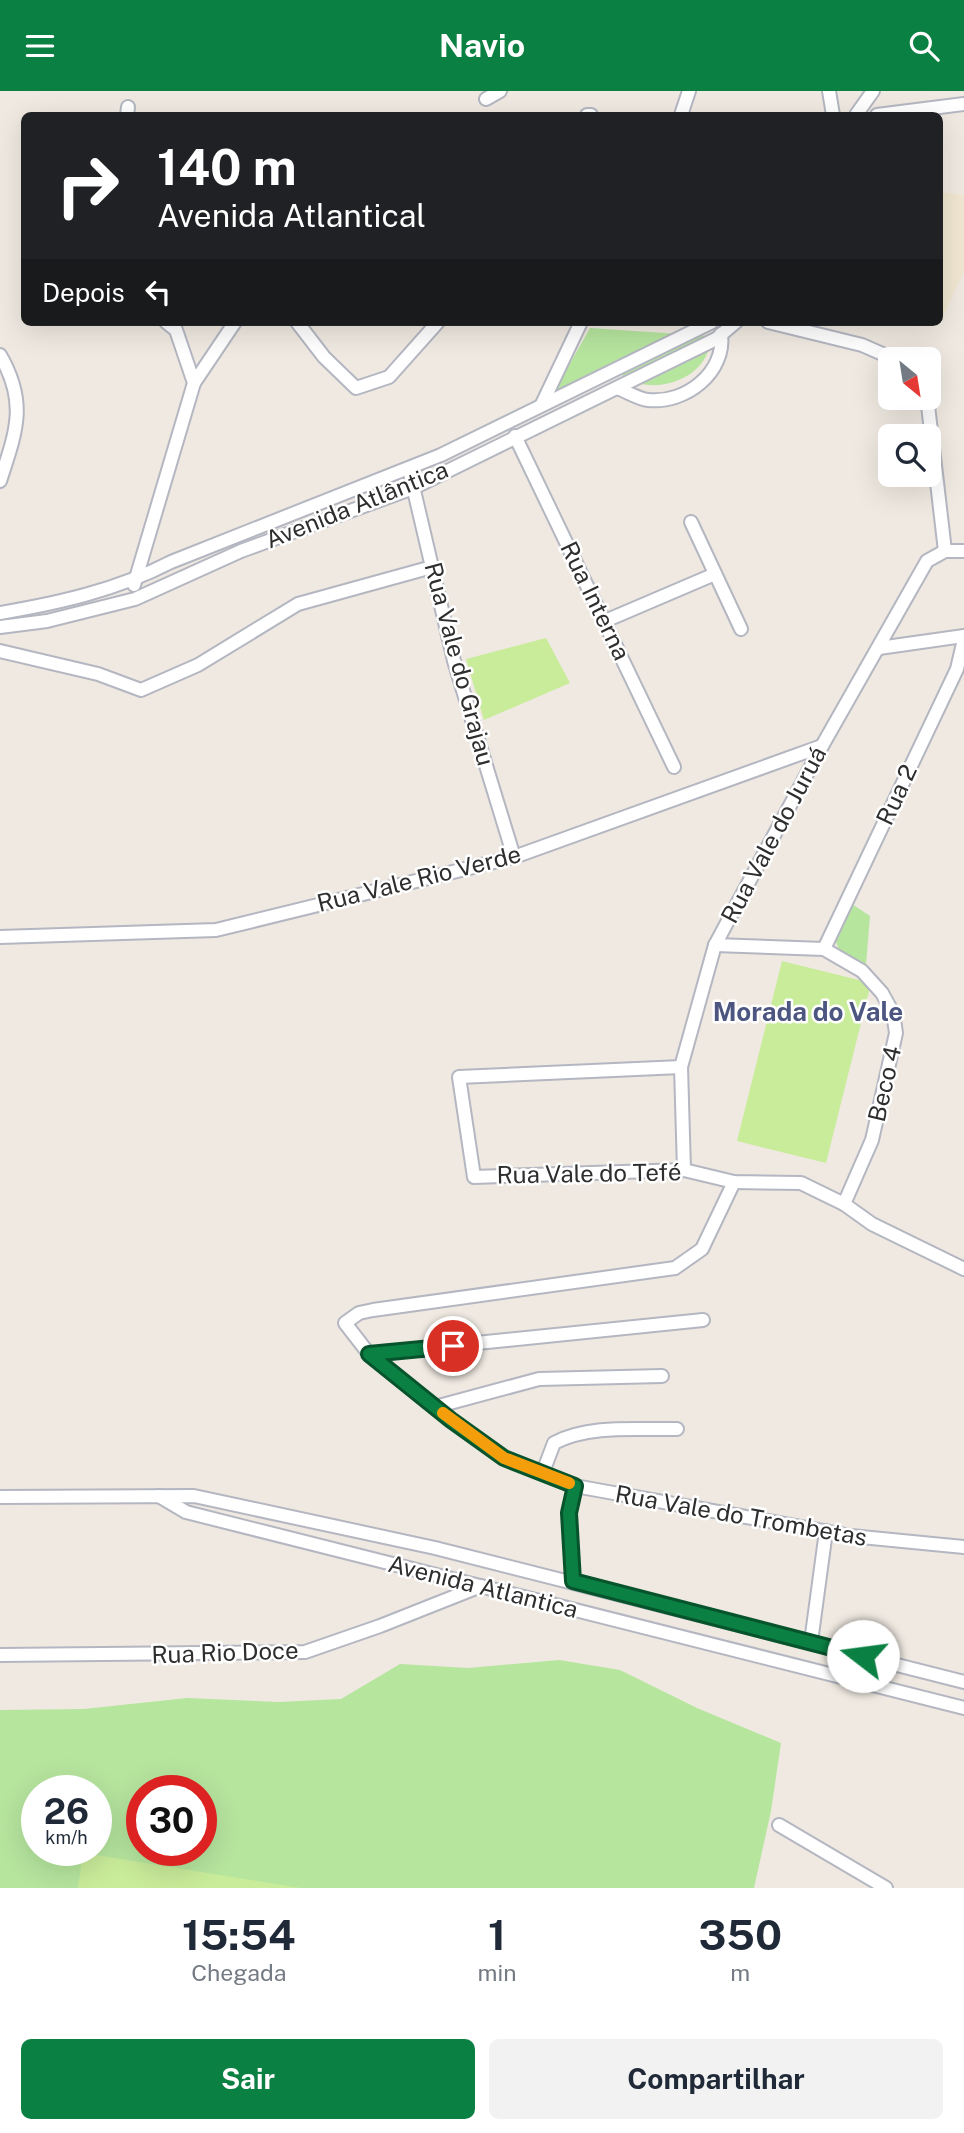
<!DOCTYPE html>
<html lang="pt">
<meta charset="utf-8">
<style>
:root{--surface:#fff;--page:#f2f2f3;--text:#1f2937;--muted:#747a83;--accent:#0b8043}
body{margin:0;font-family:"Public Sans",sans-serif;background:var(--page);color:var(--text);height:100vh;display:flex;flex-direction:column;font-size:26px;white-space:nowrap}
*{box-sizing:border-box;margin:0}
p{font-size:23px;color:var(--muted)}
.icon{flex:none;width:38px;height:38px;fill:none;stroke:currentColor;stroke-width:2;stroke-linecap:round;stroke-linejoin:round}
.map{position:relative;height:1797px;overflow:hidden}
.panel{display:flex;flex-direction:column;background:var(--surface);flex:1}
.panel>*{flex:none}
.hud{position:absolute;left:21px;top:21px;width:922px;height:214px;border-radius:10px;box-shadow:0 7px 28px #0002;background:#202124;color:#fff;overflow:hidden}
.needle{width:46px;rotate:150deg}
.fabs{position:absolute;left:878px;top:256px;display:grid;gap:14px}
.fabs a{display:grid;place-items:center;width:63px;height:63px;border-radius:10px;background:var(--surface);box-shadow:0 7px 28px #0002;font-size:35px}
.speed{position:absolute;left:21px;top:1684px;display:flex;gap:14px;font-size:35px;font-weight:700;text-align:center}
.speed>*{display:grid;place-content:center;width:91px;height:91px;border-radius:50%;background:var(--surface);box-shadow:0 7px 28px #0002;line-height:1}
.speed small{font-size:18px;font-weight:400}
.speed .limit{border:10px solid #d22;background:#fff;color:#111}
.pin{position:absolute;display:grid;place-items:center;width:60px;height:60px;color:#fff;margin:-30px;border:4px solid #fff;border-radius:50%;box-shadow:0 2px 7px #0007}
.me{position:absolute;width:77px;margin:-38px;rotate:285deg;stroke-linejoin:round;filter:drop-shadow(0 0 5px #0008)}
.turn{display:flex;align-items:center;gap:24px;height:147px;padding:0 21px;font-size:32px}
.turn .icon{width:91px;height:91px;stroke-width:2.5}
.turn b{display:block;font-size:49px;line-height:60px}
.then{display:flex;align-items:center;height:66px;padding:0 21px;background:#0003;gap:14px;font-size:26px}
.eta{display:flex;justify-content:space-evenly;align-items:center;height:119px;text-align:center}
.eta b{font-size:42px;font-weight:700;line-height:49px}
.primary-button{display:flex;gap:14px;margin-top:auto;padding:14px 21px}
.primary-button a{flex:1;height:80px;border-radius:10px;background:var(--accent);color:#fff;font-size:28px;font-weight:700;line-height:80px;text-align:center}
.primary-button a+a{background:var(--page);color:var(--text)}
header{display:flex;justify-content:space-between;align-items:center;height:91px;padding:0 21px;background:var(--accent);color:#fff;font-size:32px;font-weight:700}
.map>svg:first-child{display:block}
.education{fill:#f0e6d1}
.green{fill:#b6e59e;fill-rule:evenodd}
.pitch{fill:#c9ec9a}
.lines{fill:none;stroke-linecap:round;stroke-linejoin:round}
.street-casing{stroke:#b4b7c1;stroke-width:16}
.street{stroke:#fff;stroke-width:12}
.route-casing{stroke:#07532c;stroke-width:18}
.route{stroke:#0b8043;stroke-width:12}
.slow{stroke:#f59e0b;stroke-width:12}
.labels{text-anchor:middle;stroke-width:5;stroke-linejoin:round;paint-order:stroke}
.street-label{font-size:24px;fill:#2e2e2e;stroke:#fff}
.neighbourhood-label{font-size:26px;font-weight:bold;fill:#4d5680;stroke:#fff}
</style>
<header><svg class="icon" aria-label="menu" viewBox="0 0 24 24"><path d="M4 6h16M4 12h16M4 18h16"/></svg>Navio<svg class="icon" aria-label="search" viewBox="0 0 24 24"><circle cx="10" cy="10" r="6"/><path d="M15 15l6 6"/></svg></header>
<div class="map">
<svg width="964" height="1797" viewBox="0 0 964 1797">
<rect width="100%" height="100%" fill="#efe9e1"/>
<path class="education" d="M940,101L964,104V181L939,234L931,231H940Z"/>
<g class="green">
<path d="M590,237L710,245C712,281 669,301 637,292C629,289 620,282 613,278L551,306Z"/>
<path d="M849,811L870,825L866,874L839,859L834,845Z"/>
<path d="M559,1569L620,1579L697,1617L781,1652L771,1720L754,1797H0V1619L84,1618L187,1607L279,1611L341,1608L400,1573L468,1577ZM37,1699H96V1759H37ZM142,1699H201V1759H142Z"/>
</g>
<g class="pitch">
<path d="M546,547L570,592L484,629L466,568Z"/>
<path d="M782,870L871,892L826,1072L737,1050Z"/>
<path d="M83,1762L301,1797H78Z"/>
</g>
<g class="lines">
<defs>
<g id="street">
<path d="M829,0L833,24"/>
<path d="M486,8L500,0"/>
<path d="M127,24L128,16"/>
<path d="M587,24H591"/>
<path d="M681,24L689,0"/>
<path d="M856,24L873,0"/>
<path d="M877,24L964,13"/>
<path d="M297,231L324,266L356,297L389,286L438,231"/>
<path d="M768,231L862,254L894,268"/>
<path d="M0,264C28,312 16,341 0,390"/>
<path d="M194,292L235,231"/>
<path d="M617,297C626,300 638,308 648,309C686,313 726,281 721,243"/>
<path d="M927,306L945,460"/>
<path d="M542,313L581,231"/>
<path d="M515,345L674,676"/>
<path d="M409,378L454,570L514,766"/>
<path d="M691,431L741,538"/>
<path d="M134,494L194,292L176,239L166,231"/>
<path d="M0,522C59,512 117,499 171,471L441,364L712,231"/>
<path d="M605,530L715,483"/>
<path d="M0,536L47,530L135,508L241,460L413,397L716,248L736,231"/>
<path d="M879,557L964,545"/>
<path d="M0,560L98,583L141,599L198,574L298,513L432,476"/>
<path d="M0,846L216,839L514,766L822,655"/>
<path d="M715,854L824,858L862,880L882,902L893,922L896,942L872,1049L844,1113"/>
<path d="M824,858L957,578L964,548"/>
<path d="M681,976L459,986L474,1086L684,1079L734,1091L801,1092L844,1113L872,1133L964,1178"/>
<path d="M684,1079L681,976L715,854L822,655L927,470L945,460H964"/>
<path d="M734,1091L702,1158L675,1177L373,1219L359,1222L345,1232L369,1263L451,1330L504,1367L575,1395L851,1445L964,1456"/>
<path d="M369,1263L703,1229"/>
<path d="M435,1316L539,1288L662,1285"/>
<path d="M543,1381L554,1352C590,1333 638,1339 677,1338"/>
<path d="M159,1405L186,1421L964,1617"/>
<path d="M0,1406L194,1405L435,1457L964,1591"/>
<path d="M573,1490L569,1422L575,1395"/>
<path d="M811,1551L826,1440"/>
<path d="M0,1564L305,1561L380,1535L481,1495"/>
<path d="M779,1734L886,1797"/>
</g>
</defs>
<use href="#street" class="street-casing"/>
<use href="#street" class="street"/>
</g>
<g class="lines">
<defs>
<path id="route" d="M453,1255L369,1263L451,1329L504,1367L575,1395L569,1422L573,1490L863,1565"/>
</defs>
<use href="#route" class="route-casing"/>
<use href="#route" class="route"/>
<path class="slow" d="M443,1322L504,1367L569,1392"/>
</g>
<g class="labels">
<g class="street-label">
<text transform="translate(357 414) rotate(-22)" y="8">Avenida Atlântica</text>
<text transform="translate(595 510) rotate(64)" y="8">Rua Interna</text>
<text transform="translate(459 573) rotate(75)" y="8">Rua Vale do Grajau</text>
<text transform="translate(897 704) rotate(-65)" y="8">Rua 2</text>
<text transform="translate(774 744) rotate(-62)" y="8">Rua Vale do Juruá</text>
<text transform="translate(419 788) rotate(-14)" y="8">Rua Vale Rio Verde</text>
<text transform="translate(885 993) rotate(-77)" y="8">Beco 4</text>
<text transform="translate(589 1083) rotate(-1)" y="8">Rua Vale do Tefé</text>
<text transform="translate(741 1425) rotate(10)" y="8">Rua Vale do Trombetas</text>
<text transform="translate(483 1496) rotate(14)" y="8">Avenida Atlantica</text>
<text transform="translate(225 1562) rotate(-2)" y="8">Rua Rio Doce</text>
</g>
<g class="neighbourhood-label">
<text x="808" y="930">Morada do Vale</text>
</g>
</g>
</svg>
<div class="fabs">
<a><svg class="needle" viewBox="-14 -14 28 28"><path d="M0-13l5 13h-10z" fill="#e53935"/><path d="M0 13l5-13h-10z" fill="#747a83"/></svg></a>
<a><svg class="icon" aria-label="search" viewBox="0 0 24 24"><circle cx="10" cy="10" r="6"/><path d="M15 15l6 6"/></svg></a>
</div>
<div class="speed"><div>26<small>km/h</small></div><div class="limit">30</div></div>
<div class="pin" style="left:453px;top:1255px;background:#d93025"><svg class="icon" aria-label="arrive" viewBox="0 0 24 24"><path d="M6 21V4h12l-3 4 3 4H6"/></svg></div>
<svg class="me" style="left:863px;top:1565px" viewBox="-20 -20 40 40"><circle r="19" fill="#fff"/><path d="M0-13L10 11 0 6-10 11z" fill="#0b8043"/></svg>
<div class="hud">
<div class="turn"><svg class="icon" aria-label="right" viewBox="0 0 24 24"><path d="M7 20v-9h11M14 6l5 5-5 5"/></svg><div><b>140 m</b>Avenida Atlantical</div></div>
<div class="then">Depois<svg class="icon" aria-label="left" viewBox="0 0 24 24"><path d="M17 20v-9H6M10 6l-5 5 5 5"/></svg></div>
</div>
</div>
<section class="panel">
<div class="eta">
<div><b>15:54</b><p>Chegada</p></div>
<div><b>1</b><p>min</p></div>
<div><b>350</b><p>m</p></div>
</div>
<div class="primary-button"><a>Sair</a><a>Compartilhar</a></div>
</section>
